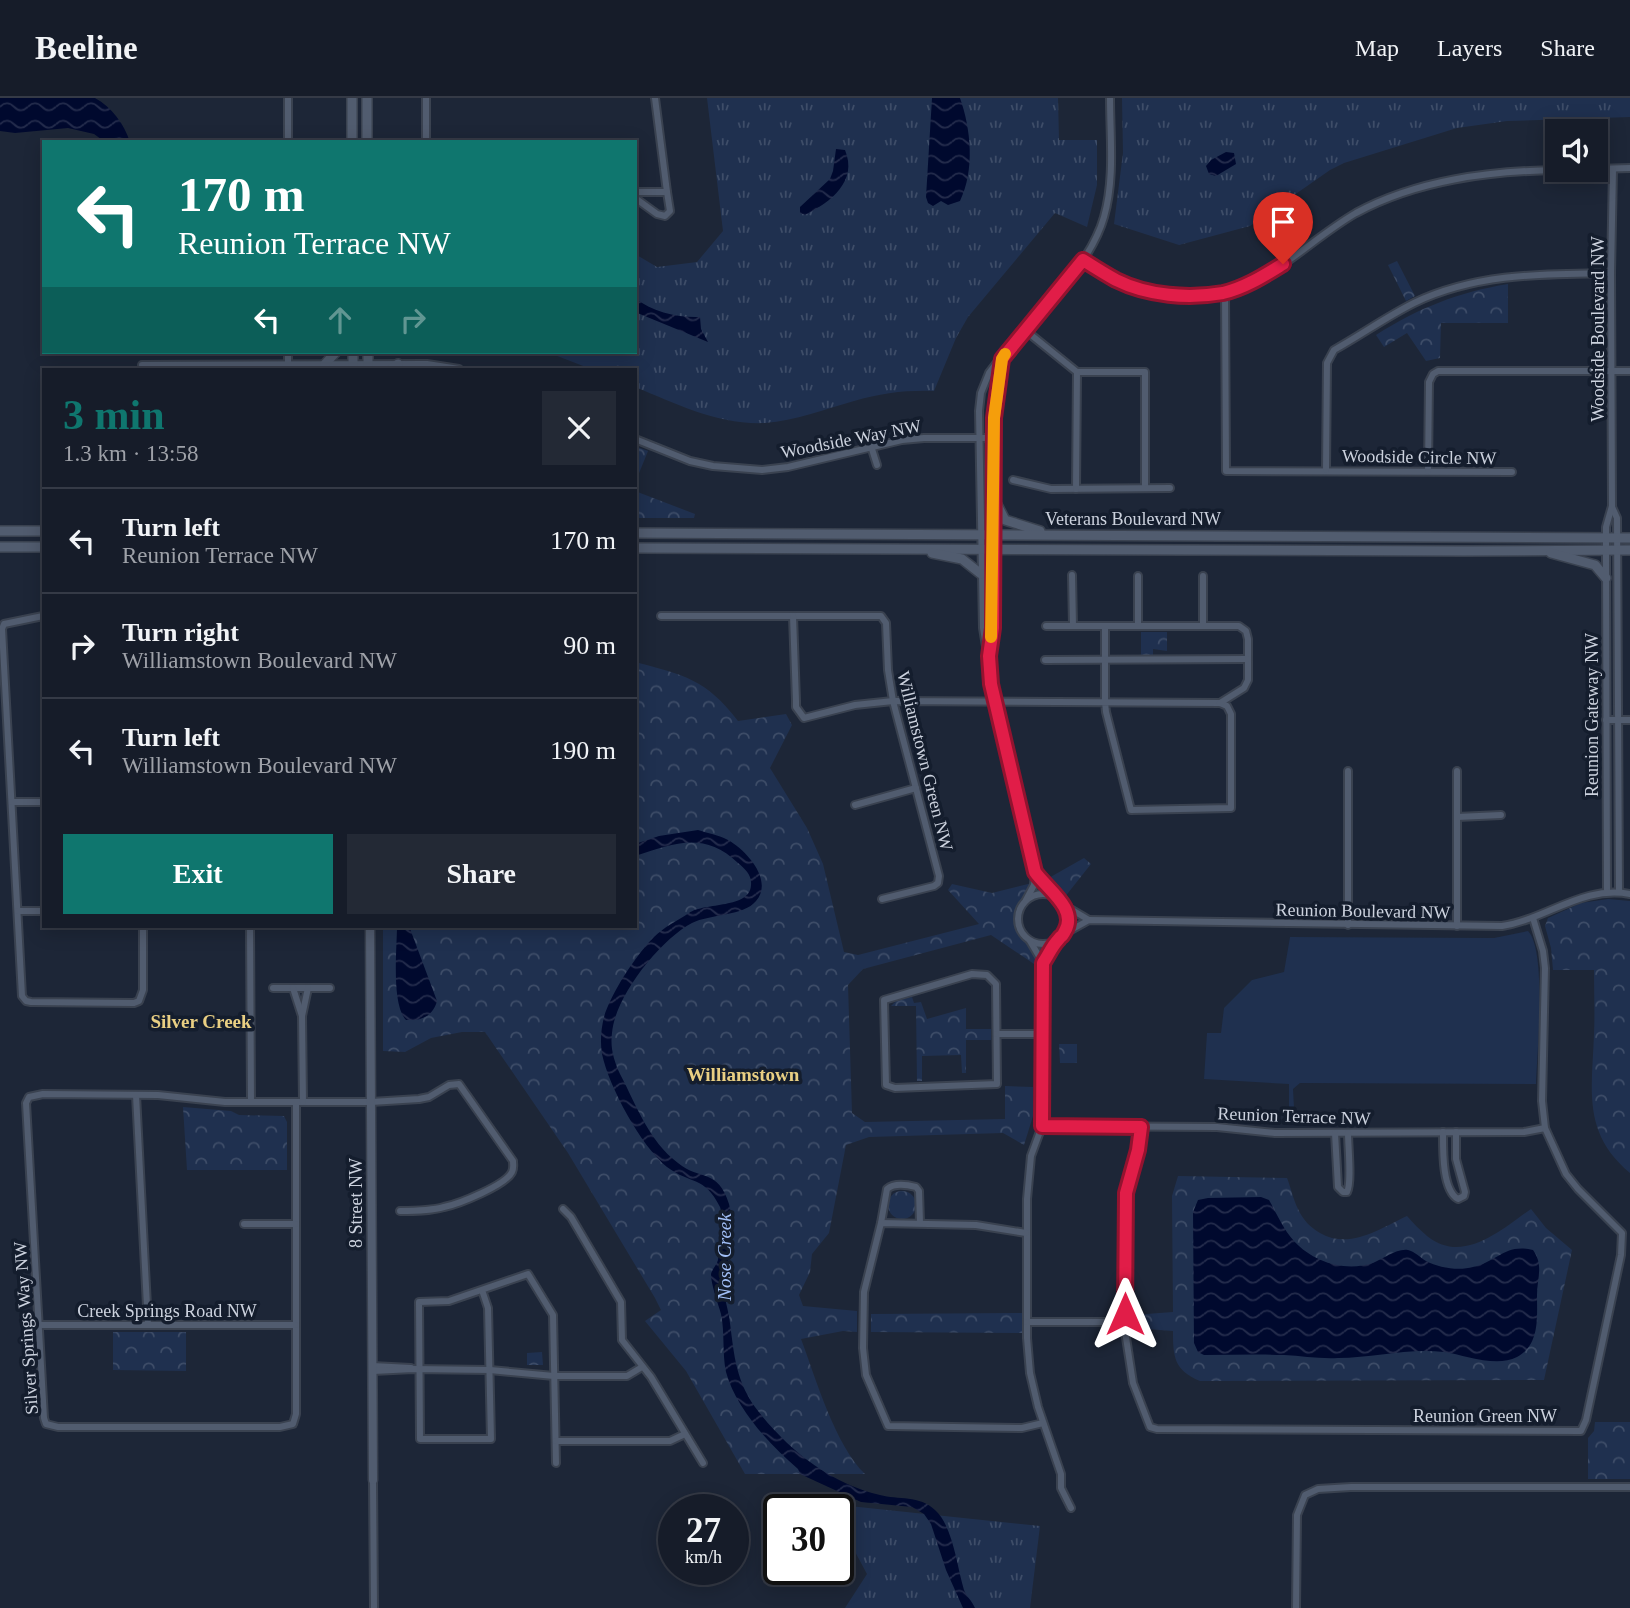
<!DOCTYPE html>
<meta charset="utf-8">
<style>
:root{--surface:#161c29;--page:#232935;--text:#f1f3f6;--muted:#9ea1a8;--line:#353a46;--accent:#0f766e}
body{margin:0;font-family:"Times New Roman",serif;background:var(--page);color:var(--text);height:100vh;display:flex;flex-direction:column;font-size:26px;white-space:nowrap}
*{box-sizing:border-box;margin:0}
p{font-size:23px;color:var(--muted)}
.icon{flex:none;width:38px;height:38px;fill:none;stroke:currentColor;stroke-width:2;stroke-linecap:round;stroke-linejoin:round}
.map{position:relative;flex:1;overflow:hidden}
.side{position:absolute;left:42px;top:270px;width:595px;height:560px;display:flex;flex-direction:column;background:var(--surface);border-radius:0px;box-shadow:0 4px 18px #0003,0 0 0 2px var(--line)}
.side>*{flex:none}
.hud{position:absolute;left:42px;top:42px;width:595px;height:214px;border-radius:0px;box-shadow:0 4px 18px #0003,0 0 0 2px var(--line);background:#0f766e;color:#fff;overflow:hidden}
.controls{position:absolute;left:1545px;top:21px;display:grid;gap:14px}
.controls a{display:grid;place-items:center;width:63px;height:63px;border-radius:0px;background:var(--surface);box-shadow:0 4px 18px #0003,0 0 0 2px var(--line);font-size:35px}
.speed{position:absolute;left:658px;top:1396px;display:flex;gap:14px;font-size:35px;font-weight:700;text-align:center}
.speed>*{display:grid;place-content:center;width:91px;height:91px;border-radius:50%;background:var(--surface);box-shadow:0 4px 18px #0003,0 0 0 2px var(--line);line-height:1}
.speed small{font-size:18px;font-weight:400}
.speed .limit{border:4px solid #111;border-radius:10px;background:#fff;color:#111}
.pin{position:absolute;display:grid;place-items:center;width:60px;height:60px;color:#fff;margin:-72px -30px;border-radius:50% 50% 50% 0;rotate:-45deg;box-shadow:0 0 7px #0007}
.pin .icon{rotate:45deg}
.me{position:absolute;width:77px;margin:-38px;rotate:0deg;stroke-linejoin:round;filter:drop-shadow(0 0 5px #0008)}
.turn{display:flex;align-items:center;gap:24px;height:147px;padding:0 21px;font-size:32px}
.turn .icon{width:91px;height:91px;stroke-width:2.5}
.turn b{display:block;font-size:49px;line-height:60px}
.lanes{display:flex;align-items:center;height:66px;padding:0 21px;background:#0003;justify-content:center;gap:35px;direction:ltr}
.lanes .off{opacity:.35}
.round{display:grid;place-items:center;flex:none;width:74px;height:74px;border-radius:0px;background:var(--page)}
.summary{display:flex;align-items:center;justify-content:space-between;height:119px;padding:0 21px}
h1{font-size:42px;font-weight:600;line-height:52px;color:var(--accent)}
.cta{display:flex;gap:14px;margin-top:auto;padding:14px 21px}
.cta a{flex:1;height:80px;border-radius:0px;background:var(--accent);color:#fff;font-size:28px;font-weight:600;line-height:80px;text-align:center}
.cta a+a{background:var(--page);color:var(--text)}
ul{padding:0;list-style:none}
li{display:flex;align-items:center;gap:21px;height:105px;padding:0 21px;border-top:2px solid var(--line)}
li div{flex:1}
li b{display:block;font-size:26px}
li em{font-style:normal}
header{display:flex;align-items:center;gap:42px;box-sizing:border-box;height:98px;padding:0 35px;background:var(--surface);border-bottom:2px solid var(--line)}
header strong{font-size:33px}
nav{display:flex;gap:38px;margin-inline-start:auto;font-size:24px}
.map>svg:first-child{display:block}
.grass{fill:url(#grass-tufts)}
.park{fill:url(#park-crowns)}
.garden{fill:#1f304f}
.water{fill:url(#water-waves)}
.lines{fill:none;stroke-linecap:round;stroke-linejoin:round}
.minor-casing{stroke:#3a4250;stroke-width:10}
.tertiary-casing{stroke:#3a4250;stroke-width:11}
.secondary-casing{stroke:#3a4250;stroke-width:12}
.minor{stroke:#515c6f;stroke-width:6}
.tertiary{stroke:#515c6f;stroke-width:8}
.secondary{stroke:#515c6f;stroke-width:9}
.route-casing{stroke:#92132f;stroke-width:18}
.route{stroke:#e11d48;stroke-width:12}
.slow{stroke:#f59e0b;stroke-width:12}
.labels{text-anchor:middle;stroke-width:7;stroke-linejoin:round;paint-order:stroke}
.street-label{font-size:18px;fill:#ccd2de;stroke:#141d2d}
.neighbourhood-label{font-size:19px;font-weight:bold;fill:#e9cf83;stroke:#141d2d}
.water-label{font-size:19px;font-style:italic;fill:#a1bff7;stroke:#141d2d}
</style>
<header>
<strong>Beeline</strong>
<nav><a>Map</a><a>Layers</a><a>Share</a></nav>
</header>
<div class="map">
<svg width="1630" height="1510" viewBox="0 0 1630 1510">
<defs>
<pattern id="grass-tufts" width="24" height="20" patternUnits="userSpaceOnUse" patternTransform="scale(1.75)"><rect width="24" height="20" fill="#1f304f"/><path d="M3 7l-1-3M5 7V3M7 7l1-3M15 17l-1-3M17 17v-4M19 17l1-3" fill="none" stroke="#3e4d68"/></pattern>
<pattern id="park-crowns" width="20" height="18" patternUnits="userSpaceOnUse" patternTransform="scale(1.75)"><rect width="20" height="18" fill="#1f304f"/><path d="M2 6a3 3 0 1 1 6 0M12 15a3 3 0 1 1 6 0" fill="none" stroke="#3e4d68"/></pattern>
<pattern id="water-waves" width="16" height="10" patternUnits="userSpaceOnUse" patternTransform="scale(1.75)"><rect width="16" height="10" fill="#00092e"/><path d="M0 5q4-4 8 0t8 0" fill="none" stroke="#242c4c"/></pattern>
</defs>
<rect width="100%" height="100%" fill="#1d2637"/>
<g class="grass">
<path d="M707,0H1058L1059,42H1097V87L1087,129L1055,115L968,219L956,240L934,293C907,292 881,295 854,303C825,311 795,323 765,325C718,327 677,306 635,289V271H591L547,254H635V156L657,169L697,164L723,133Z"/>
<path d="M1122,0H1630V19L1507,23L1457,30L1344,65L1330,72L1250,128L1179,147L1114,126L1123,55Z"/>
<path d="M830,1406L1040,1428L1030,1510H845L867,1476L838,1422V1412H833Z"/>
</g>
<g class="park">
<path d="M1397,163L1415,198L1406,203L1388,167Z"/>
<path d="M1508,186V225H1441L1440,260L1426,263L1407,235L1384,249L1376,237C1418,210 1459,194 1508,186Z"/>
<path d="M635,348L648,353L635,385Z"/>
<path d="M635,393L695,416L694,420H635Z"/>
<path d="M1141,534H1167V553L1153,551V558H1141Z"/>
<path d="M635,564C684,577 706,581 738,623L786,616L792,627L770,670L807,730L823,766L844,854L858,857L979,826L948,792L952,786L992,795L1032,785C1027,795 1019,803 1016,814C1009,838 1035,846 1037,868L991,837L863,871L848,887L852,1015L865,1024L1005,1021V988L1033,989V1018L1024,1047L1003,1035L869,1039L846,1047L829,1135L812,1156L810,1174L799,1197L803,1208L857,1213V1234L843,1233L801,1241C816,1281 835,1347 865,1376H745L686,1273L645,1223L661,1212L655,1200L568,1055L485,934H462L431,940L405,954L383,953V828H635Z"/>
<path d="M1084,760L1091,766L1064,800L1052,791L1047,781Z"/>
<path d="M1608,801L1630,803V1075C1582,1035 1592,992 1594,937C1595,916 1594,894 1594,872H1553L1551,850L1545,828L1548,820L1581,805Z"/>
<path d="M912,899L914,905L921,904L927,921L966,910V931H991V942H966V975H962L961,957L922,958V983H917L916,908H891L896,903Z"/>
<path d="M1059,946H1077V965H1060Z"/>
<path d="M183,1009L231,1013L239,1017L284,1018L287,1024V1072H187Z"/>
<path d="M1178,1078L1287,1080C1291,1090 1293,1101 1298,1111C1303,1122 1310,1129 1320,1135C1350,1152 1379,1131 1407,1118C1413,1125 1420,1132 1427,1138C1463,1167 1501,1132 1531,1111L1546,1130L1572,1152L1544,1282L1200,1283C1174,1272 1173,1259 1173,1233L1133,1230V1217L1173,1214L1172,1098Z"/>
<circle cx="902" cy="1107" r="14"/>
<path d="M1022,1215V1235L871,1234V1216Z"/>
<path d="M113,1234H186V1273L113,1272Z"/>
<path d="M542,1254L543,1267H527V1255Z"/>
<path d="M1595,1324H1630V1381H1588V1340L1594,1333Z"/>
</g>
<path class="garden" d="M1528,833C1547,852 1537,957 1536,986L1300,985L1293,991L1295,1027H1289V986L1204,981L1207,935H1221L1224,910L1252,882L1284,874L1290,839L1494,840Z"/>
<g class="water">
<path d="M0,0H95C112,9 124,26 130,44H105L94,36L68,30L15,35L0,33Z"/>
<path d="M932,0H960C971,31 975,72 960,103L948,107L941,103L933,108L928,105L926,99Z"/>
<path d="M836,51L845,52C858,83 831,104 805,117L800,115V109L830,81L833,73Z"/>
<path d="M1226,54L1234,55L1236,66L1216,78L1209,76L1206,68L1211,62Z"/>
<path d="M635,200C652,214 679,220 700,219L701,231L708,244L635,214Z"/>
<path d="M698,732C707,735 719,737 728,742C746,752 774,782 756,803C744,818 710,816 692,825C660,842 615,898 612,935C610,950 614,963 620,976C637,1008 648,1042 678,1065C700,1083 718,1070 729,1106C735,1127 728,1164 725,1186C723,1197 727,1207 729,1218C734,1252 734,1279 755,1309C786,1350 829,1385 880,1397C898,1402 920,1397 935,1412C953,1428 957,1469 964,1492C967,1499 972,1503 975,1510H963L946,1472L931,1426L924,1416L912,1409L861,1404L800,1376L798,1371C770,1347 736,1311 726,1274C722,1255 725,1235 721,1216C718,1205 711,1187 711,1176C712,1171 717,1167 718,1162C720,1151 724,1119 720,1109C704,1077 691,1087 667,1069C641,1048 609,989 602,956C600,944 601,931 604,919C611,895 636,857 654,839C664,829 677,823 689,815C705,804 750,811 751,787C752,777 745,771 738,765C704,733 675,745 635,758V746L659,738Z"/>
<path d="M397,828H409L437,903C433,918 422,923 406,922C391,906 397,850 397,828Z"/>
<path d="M1261,1099L1269,1102C1277,1116 1283,1131 1294,1143C1314,1165 1346,1174 1373,1165C1383,1161 1397,1150 1408,1152C1414,1153 1421,1160 1426,1163C1439,1170 1459,1173 1473,1169C1497,1164 1505,1145 1533,1152C1544,1167 1537,1180 1537,1197C1537,1220 1540,1247 1517,1259C1496,1270 1465,1257 1444,1254C1407,1250 1374,1260 1338,1260C1320,1261 1302,1258 1284,1257C1258,1256 1231,1257 1204,1257L1198,1254L1194,1245L1193,1114L1198,1102L1208,1100Z"/>
</g>
<g class="lines">
<defs>
<g id="minor">
<path d="M288,0V44"/>
<path d="M426,0V44"/>
<path d="M1596,71L1630,70"/>
<path d="M635,94H667L655,0"/>
<path d="M635,100L657,116L665,118L670,113L667,94"/>
<path d="M1083,162C1095,169 1107,178 1120,183C1176,207 1232,200 1282,167C1307,150 1330,130 1356,115C1417,82 1489,73 1558,72"/>
<path d="M1225,194L1226,373L1512,374"/>
<path d="M1025,232L1077,274H1145V390"/>
<path d="M288,266V254"/>
<path d="M142,267L427,266L459,271"/>
<path d="M635,341L690,363L713,368L762,372L788,369L902,342L924,340H994"/>
<path d="M871,348L877,367"/>
<path d="M1326,372L1327,265L1334,252C1361,237 1386,219 1414,205C1476,175 1544,176 1611,175"/>
<path d="M1428,373L1429,284L1433,276L1438,273H1630"/>
<path d="M1013,382L1051,391L1170,390"/>
<path d="M1076,391L1077,274"/>
<path d="M1612,409L1617,420L1619,794"/>
<path d="M1072,477L1073,528"/>
<path d="M1138,478V528"/>
<path d="M1203,478V528"/>
<path d="M43,518L4,526L2,531L22,898L26,903L31,904L134,905L139,903L143,892V828"/>
<path d="M661,518H881L886,525L888,572L893,603L939,778L938,785L934,788L882,801"/>
<path d="M793,518L796,603V609L804,620L855,607L893,603L1220,605L1227,608L1231,616V710L1131,712L1106,614L1105,604V528"/>
<path d="M1046,528H1239L1246,533L1248,541V582L1244,590L1220,605"/>
<path d="M990,552L993,530L994,320L1001,263"/>
<path d="M1045,562L1248,561"/>
<path d="M1606,622H1630"/>
<path d="M12,704H44"/>
<path d="M855,707L916,690"/>
<path d="M1457,719L1501,717"/>
<path d="M1037,775L1054,797"/>
<path d="M1607,794L1606,463V429L1612,408L1611,175L1613,71"/>
<circle cx="1043" cy="821" r="25"/>
<path d="M1026,802L1034,787L1035,774L995,604L983,530L979,313L981,295L989,275C1023,227 1088,176 1104,119C1115,81 1110,39 1110,0"/>
<path d="M1067,809L1089,822"/>
<path d="M18,813H44"/>
<path d="M1348,827V673"/>
<path d="M250,828L251,1004"/>
<path d="M1457,828V673"/>
<path d="M1062,837L1089,822L1502,828C1547,821 1583,787 1630,796"/>
<path d="M1030,843L1043,865L1044,994L1042,1028L1031,1058L1027,1101V1240L1030,1275L1038,1309L1061,1376V1390L1071,1410"/>
<path d="M1043,865L1057,843"/>
<path d="M972,876L987,877L996,886L997,986L895,990L886,987L884,902Z"/>
<path d="M273,890H330"/>
<path d="M293,890L302,918"/>
<path d="M997,936H1043"/>
<path d="M136,997L148,1227"/>
<path d="M296,1004V1316L293,1326L280,1329H58L46,1326L44,1320L26,1005L29,999L43,996L158,997L225,1004H371L419,1001L429,999L449,987L459,986L513,1063C513,1067 514,1070 512,1074C506,1087 459,1106 444,1109C430,1113 415,1113 400,1113"/>
<path d="M303,1004L302,918L308,890"/>
<path d="M1042,1028L1217,1029L1275,1035L1524,1034L1545,1030"/>
<path d="M1141,1029L1138,1052L1126,1095L1125,1233L1133,1285L1150,1329L1157,1331L1581,1333L1586,1322L1621,1157L1622,1135L1578,1091L1566,1076L1545,1030L1542,1003L1545,870L1543,853L1533,820"/>
<path d="M1443,1034C1443,1052 1442,1092 1458,1101L1464,1098L1465,1094L1456,1061V1034"/>
<path d="M1335,1035L1338,1089L1343,1094H1347C1352,1085 1348,1048 1348,1035"/>
<path d="M563,1111L571,1119L621,1204L622,1242L651,1279L703,1365"/>
<path d="M881,1125L887,1091C894,1085 908,1087 916,1089L919,1093L920,1125"/>
<path d="M244,1126H295"/>
<path d="M1026,1135L976,1127L881,1125L864,1194L863,1250L866,1277L888,1328L1022,1330L1043,1325"/>
<path d="M482,1192L488,1210L491,1341H420L419,1204L449,1203L528,1176L553,1217L556,1365"/>
<path d="M1027,1224H1125"/>
<path d="M39,1227H295"/>
<path d="M372,1268L411,1270"/>
<path d="M373,1273L413,1271L490,1272L554,1278H627L642,1269"/>
<path d="M556,1343H670L685,1336"/>
<path d="M373,1382L374,1510"/>
<path d="M1296,1510L1297,1417L1305,1397L1318,1391L1351,1389H1630"/>
</g>
<path id="tertiary" d="M370,828L373,1382"/>
<g id="secondary">
<path d="M352,0V44"/>
<path d="M367,0V44"/>
<path d="M353,254V271"/>
<path d="M368,254V271"/>
<path d="M325,266L336,254"/>
<path d="M391,271L398,266"/>
<path d="M993,399L1005,422L1040,433"/>
<path d="M0,433H44"/>
<path d="M635,435L1630,440"/>
<path d="M0,449H44"/>
<path d="M635,450L1464,453L1630,452"/>
<path d="M932,455L962,461L981,476"/>
<path d="M1551,455L1595,467L1606,480"/>
</g>
</defs>
<use href="#minor" class="minor-casing"/>
<use href="#tertiary" class="tertiary-casing"/>
<use href="#secondary" class="secondary-casing"/>
<use href="#minor" class="minor"/>
<use href="#tertiary" class="tertiary"/>
<use href="#secondary" class="secondary"/>
</g>
<g class="lines">
<defs>
<path id="route" d="M1125,1216L1126,1095L1138,1052L1141,1029L1042,1028L1043,865C1048,858 1052,848 1058,842C1063,835 1061,841 1065,833C1078,811 1047,791 1035,774L991,586L989,558L993,530L994,320L1002,261L1083,162C1094,169 1105,176 1116,182C1148,198 1189,201 1223,195C1245,190 1265,177 1283,166"/>
</defs>
<use href="#route" class="route-casing"/>
<use href="#route" class="route"/>
<path class="slow" d="M991,539L994,320L1002,261L1005,256"/>
</g>
<g class="labels">
<g class="street-label">
<text transform="translate(1598 231) rotate(-90)" y="6">Woodside Boulevard NW</text>
<text transform="translate(851 341) rotate(-11)" y="6">Woodside Way NW</text>
<text transform="translate(1419 359) rotate(1)" y="6">Woodside Circle NW</text>
<text x="1133" y="427">Veterans Boulevard NW</text>
<text transform="translate(1592 617) rotate(-90)" y="6">Reunion Gateway NW</text>
<text transform="translate(925 663) rotate(76)" y="6">Williamstown Green NW</text>
<text transform="translate(1363 813) rotate(1)" y="6">Reunion Boulevard NW</text>
<text transform="translate(1294 1018) rotate(2)" y="6">Reunion Terrace NW</text>
<text transform="translate(356 1105) rotate(-90)" y="6">8 Street NW</text>
<text x="167" y="1219">Creek Springs Road NW</text>
<text transform="translate(26 1230) rotate(-94)" y="6">Silver Springs Way NW</text>
<text x="1485" y="1324">Reunion Green NW</text>
</g>
<g class="neighbourhood-label">
<text x="201" y="930">Silver Creek</text>
<text x="743" y="983">Williamstown</text>
</g>
<g class="water-label">
<text transform="translate(724 1159) rotate(-90)" y="7">Nose Creek</text>
</g>
</g>
</svg>
<div class="controls">
<a><svg class="icon" aria-label="sound" viewBox="0 0 24 24"><path d="M4 9h4l5-4v14l-5-4H4zM17 9q2 3 0 6"/></svg></a>
</div>
<div class="speed"><div>27<small>km/h</small></div><div class="limit">30</div></div>
<div class="pin" style="left:1283px;top:166px;background:#d93025"><svg class="icon" aria-label="arrive" viewBox="0 0 24 24"><path d="M6 21V4h12l-3 4 3 4H6"/></svg></div>
<svg class="me" style="left:1125px;top:1216px" viewBox="-20 -20 40 40"><path d="M0-17L14 15 0 8-14 15z" fill="#e11d48" stroke="#fff" stroke-width="4"/></svg>
<div class="hud">
<div class="turn"><svg class="icon" aria-label="left" viewBox="0 0 24 24"><path d="M17 20v-9H6M10 6l-5 5 5 5"/></svg><div><b>170 m</b>Reunion Terrace NW</div></div>
<div class="lanes"><svg class="icon" aria-label="left" viewBox="0 0 24 24"><path d="M17 20v-9H6M10 6l-5 5 5 5"/></svg><svg class="icon off" aria-label="ahead" viewBox="0 0 24 24"><path d="M12 20V5M6 11l6-6 6 6"/></svg><svg class="icon off" aria-label="right" viewBox="0 0 24 24"><path d="M7 20v-9h11M14 6l5 5-5 5"/></svg></div>
</div>
<section class="side">
<div class="summary"><div><h1>3 min</h1><p>1.3 km · 13:58</p></div><a class="round"><svg class="icon" aria-label="close" viewBox="0 0 24 24"><path d="M6 6l12 12M18 6L6 18"/></svg></a></div>
<ul>
<li><svg class="icon" aria-label="left" viewBox="0 0 24 24"><path d="M17 20v-9H6M10 6l-5 5 5 5"/></svg><div><b>Turn left</b><p>Reunion Terrace NW</p></div><em>170 m</em></li>
<li><svg class="icon" aria-label="right" viewBox="0 0 24 24"><path d="M7 20v-9h11M14 6l5 5-5 5"/></svg><div><b>Turn right</b><p>Williamstown Boulevard NW</p></div><em>90 m</em></li>
<li><svg class="icon" aria-label="left" viewBox="0 0 24 24"><path d="M17 20v-9H6M10 6l-5 5 5 5"/></svg><div><b>Turn left</b><p>Williamstown Boulevard NW</p></div><em>190 m</em></li>
</ul>
<div class="cta"><a>Exit</a><a>Share</a></div>
</section>
</div>
